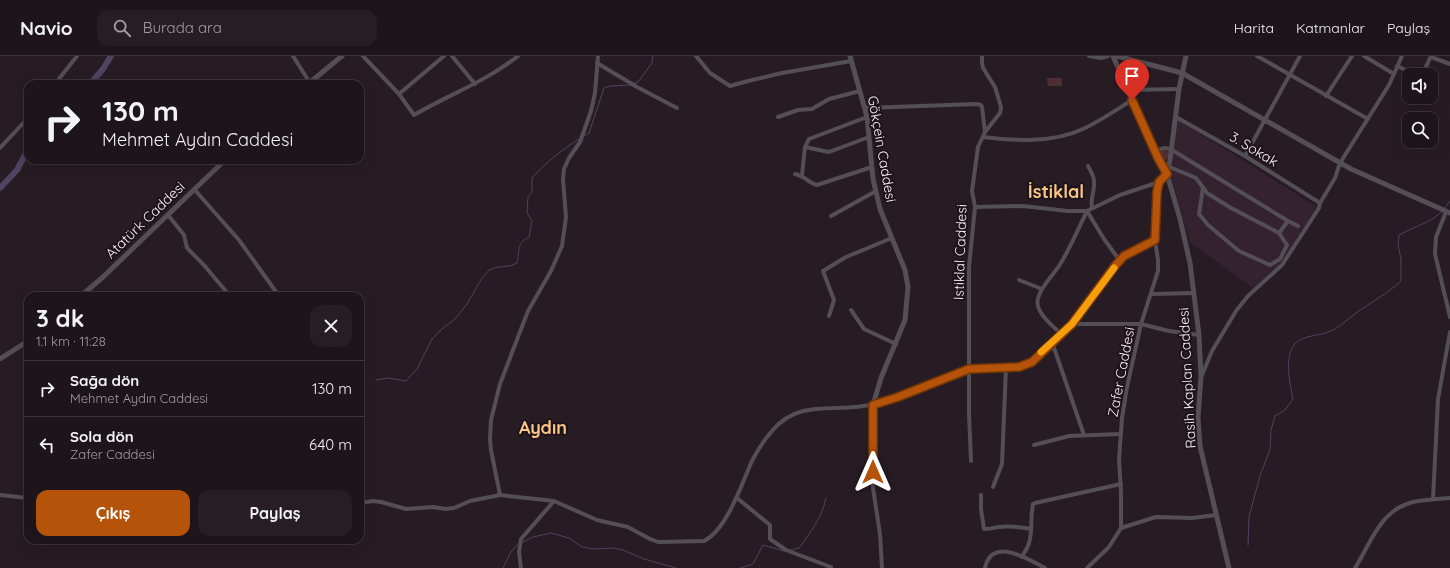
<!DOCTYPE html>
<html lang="tr">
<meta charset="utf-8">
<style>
:root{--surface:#1e151b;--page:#261e24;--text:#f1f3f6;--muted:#a19fa3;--line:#3c343a;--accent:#b45309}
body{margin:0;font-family:Quicksand,sans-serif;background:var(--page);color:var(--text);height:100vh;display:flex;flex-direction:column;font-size:15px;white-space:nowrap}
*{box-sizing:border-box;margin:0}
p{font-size:13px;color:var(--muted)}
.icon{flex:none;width:22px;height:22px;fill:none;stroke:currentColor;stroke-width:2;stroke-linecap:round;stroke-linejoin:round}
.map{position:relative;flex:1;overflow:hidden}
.details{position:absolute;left:24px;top:236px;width:340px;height:252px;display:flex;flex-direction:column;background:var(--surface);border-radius:12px;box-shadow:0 4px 16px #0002,0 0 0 1px var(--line)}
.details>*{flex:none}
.guide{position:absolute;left:24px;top:24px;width:340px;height:84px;border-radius:12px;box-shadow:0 4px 16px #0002,0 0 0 1px var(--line);background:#1e151b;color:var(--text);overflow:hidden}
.controls{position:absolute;left:1402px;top:12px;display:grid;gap:8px}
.controls a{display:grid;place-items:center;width:36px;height:36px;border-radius:8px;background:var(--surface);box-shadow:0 4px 16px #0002,0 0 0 1px var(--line);font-size:20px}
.pin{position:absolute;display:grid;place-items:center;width:34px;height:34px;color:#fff;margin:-41px -17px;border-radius:50% 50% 50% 0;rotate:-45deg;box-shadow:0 0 4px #0007}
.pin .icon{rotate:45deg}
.me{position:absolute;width:44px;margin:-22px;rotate:0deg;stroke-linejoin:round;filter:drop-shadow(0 0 3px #0008)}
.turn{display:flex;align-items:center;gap:14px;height:84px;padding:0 12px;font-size:18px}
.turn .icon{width:52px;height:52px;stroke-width:2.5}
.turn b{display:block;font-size:28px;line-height:34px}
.round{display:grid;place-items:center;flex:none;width:42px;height:42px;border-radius:12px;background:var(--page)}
.headline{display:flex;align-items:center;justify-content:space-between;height:68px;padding:0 12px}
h1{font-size:24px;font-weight:800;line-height:30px}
.action{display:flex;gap:8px;margin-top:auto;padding:8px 12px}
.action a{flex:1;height:46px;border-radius:12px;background:var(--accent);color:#fff;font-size:16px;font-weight:800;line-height:46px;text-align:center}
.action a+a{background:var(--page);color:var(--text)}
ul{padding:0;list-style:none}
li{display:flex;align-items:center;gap:12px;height:56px;padding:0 12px;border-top:1px solid var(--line)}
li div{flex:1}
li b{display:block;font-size:15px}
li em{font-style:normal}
header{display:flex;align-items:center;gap:24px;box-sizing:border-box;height:56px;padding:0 20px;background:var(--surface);border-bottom:1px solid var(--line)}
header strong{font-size:19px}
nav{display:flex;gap:22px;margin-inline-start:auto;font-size:14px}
.search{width:280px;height:36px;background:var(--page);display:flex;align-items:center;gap:10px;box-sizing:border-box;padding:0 14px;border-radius:12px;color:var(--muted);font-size:15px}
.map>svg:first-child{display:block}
.built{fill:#34222e}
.green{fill:#4d2f31}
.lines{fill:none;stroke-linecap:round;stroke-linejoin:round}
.stream{stroke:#4e4360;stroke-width:1}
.river{stroke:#4e4360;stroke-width:6}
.minor{stroke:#534f54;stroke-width:4}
.tertiary{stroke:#534f54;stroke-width:5}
.route-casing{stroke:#753606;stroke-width:10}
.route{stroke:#b45309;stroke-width:7}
.slow{stroke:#f59e0b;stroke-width:7}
.labels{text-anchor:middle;stroke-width:4;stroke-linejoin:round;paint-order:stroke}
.street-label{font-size:14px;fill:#f9f1f6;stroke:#1e131b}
.district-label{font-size:18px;font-weight:bold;fill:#f9c685;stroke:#1e131b}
</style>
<header>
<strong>Navio</strong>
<div class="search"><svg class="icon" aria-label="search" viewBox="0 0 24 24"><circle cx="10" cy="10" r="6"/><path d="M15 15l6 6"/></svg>Burada ara</div>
<nav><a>Harita</a><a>Katmanlar</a><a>Paylaş</a></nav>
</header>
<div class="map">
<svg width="1450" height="512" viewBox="0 0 1450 512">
<rect width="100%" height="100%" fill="#281c24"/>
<path class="built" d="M1177,63L1317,151L1280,208L1254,233L1190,186L1171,120Z"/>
<g class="green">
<path d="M1047,22H1062V30H1048Z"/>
<circle cx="1164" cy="99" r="5"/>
</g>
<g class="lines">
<g class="stream">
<path d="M634,27L638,26L652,7L653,0"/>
<path d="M584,80L589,77L604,32L610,30L630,29"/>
<path d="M1444,153L1450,145"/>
<path d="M376,324L388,322L406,325L417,313L432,283L442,273L455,263L467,248L482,222L489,214L498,211L510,210L517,207C520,194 516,188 529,181L532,165L527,157L528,141L532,136V122C546,106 562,94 579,83"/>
<path d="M523,486L533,481L551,477L569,482L582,491L593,493L613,492L623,494L644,503L676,512"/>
<path d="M1248,489L1249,461L1260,420L1270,393L1271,374L1275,360L1285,354L1293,343C1290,328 1284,303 1294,289C1301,279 1320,280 1331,275C1340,271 1348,263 1356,257C1371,246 1387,238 1401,225V203L1398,189L1399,179C1411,172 1435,165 1442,155"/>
<path d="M791,494L799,492C810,477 822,462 826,442"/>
<path d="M503,512L511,496L518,488"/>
<path d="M740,512L753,508L763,489L784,495"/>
</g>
<g class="river">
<path d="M90,28L103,13L111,0"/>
<path d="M0,132L17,114L28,93"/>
</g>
<g class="minor">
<path d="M293,0L310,27"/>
<path d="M363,0L399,38L414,59C448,39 487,25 518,0"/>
<path d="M452,0L475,28"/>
<path d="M696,0L710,17L730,30L748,25L782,17L851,5"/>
<path d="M1089,0L1101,2L1108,0"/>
<path d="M1257,0L1368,63"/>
<path d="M1364,0L1394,18"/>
<path d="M1431,1L1450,8"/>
<path d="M597,7L637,31L677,52"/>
<path d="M1397,10L1416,19"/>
<path d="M1422,19L1431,0"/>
<path d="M55,28L77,0"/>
<path d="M1128,34L1179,33"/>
<path d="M399,38L444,0"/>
<path d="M1326,40L1352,0"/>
<path d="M865,52L976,48L981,49L982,51L985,76"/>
<path d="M778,61L798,54L812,53L829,43L860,35"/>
<path d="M1176,61L1245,100L1320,147"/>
<path d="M983,81C1015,85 1053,87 1083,73C1100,65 1116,54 1132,44"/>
<path d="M805,91L829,96L869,81"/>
<path d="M0,92L28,62"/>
<path d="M1156,97C1161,91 1165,91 1172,94L1288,165L1279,177L1231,152L1207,137L1196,122L1160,107"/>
<path d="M1245,100L1300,0"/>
<path d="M1088,110C1090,114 1094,120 1094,125C1095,135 1090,143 1092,152"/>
<path d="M795,118C805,120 809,127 817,129L872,111"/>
<path d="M802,119L805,91L809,83L867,61"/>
<path d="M1203,132L1199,158L1208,169L1239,195L1270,209L1280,203L1287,189L1279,177"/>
<path d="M194,133L239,184L279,240"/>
<path d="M975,151L1023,150L1068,155H1087L1120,139L1159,126"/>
<path d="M1087,155L1104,183L1120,205"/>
<path d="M1446,156L1436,181L1435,198L1450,261"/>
<path d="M168,159L184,179L187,192L203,208L230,240"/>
<path d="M831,160L876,135"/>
<path d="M1288,165L1298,170"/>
<path d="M1019,224L1042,233"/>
<path d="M1152,238L1194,237"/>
<path d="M851,254L864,273L896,288"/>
<path d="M829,260L834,244L823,215L846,201L892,182"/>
<path d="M1072,268H1141L1169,275L1199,279"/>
<path d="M1061,278C1053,270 1041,261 1038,250C1034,238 1053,219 1059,210C1070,193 1078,173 1087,155"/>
<path d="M1052,286L1084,379"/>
<path d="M1202,319L1212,295L1236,255L1248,240L1282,209L1319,152L1320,147L1335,122L1340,107L1389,29L1402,0"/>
<path d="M873,349V432L880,478L882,512"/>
<path d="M1034,389L1069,380L1120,378"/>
<path d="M971,405L969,358V211L975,151L972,135L978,91L985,76L1000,57L1001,51L995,31L983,12L982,6V0"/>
<path d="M993,431L1002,408L1006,311"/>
<path d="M0,439L28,442"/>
<path d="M500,439L491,394L490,383L491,364L500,328L528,255L551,215L562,190L566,161L563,123L564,113L569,102L580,86L591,55L595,37L598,0"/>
<path d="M981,439V453L984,473C990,473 994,472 999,471C1010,470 1021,471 1031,473"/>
<path d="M737,442L770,469V483L786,494L831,511V512"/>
<path d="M1433,443L1438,343L1450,276"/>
<path d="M360,447L373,445L381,446L406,453L433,451L446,453L454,452L470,445L500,439L554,445L597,464L628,471L650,483L658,486L704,485C727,474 742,427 752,405C757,395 764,384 772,375C800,341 838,358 874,348C907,340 935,322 968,313C980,310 1006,311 1019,311L1032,305L1072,268L1115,211L1125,200L1155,184"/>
<path d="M1121,472L1156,461L1192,462L1216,459"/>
<path d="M1022,501C1024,496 1028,492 1029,487C1033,474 1030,461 1033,448L1035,447L1121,428"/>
<path d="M521,512L519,496L521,483L554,445"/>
<path d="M985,512C992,480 1028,503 1045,512"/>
<path d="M1087,512L1109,491L1121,472V436L1119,404L1122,362L1127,331L1141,268L1158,215V204L1155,184L1157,136L1159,126L1167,118"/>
<path d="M1355,512C1371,487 1380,454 1413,446C1425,443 1438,443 1450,442"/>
</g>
<g class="tertiary">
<path d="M850,0L867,61L873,123L880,153L905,214L908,231L905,264L881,322L873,349"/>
<path d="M1113,0L1157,102L1167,118L1180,163L1190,207L1199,279L1201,320L1198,362L1200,390L1229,512"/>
<path d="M1117,0L1182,17L1351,113L1450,157"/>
<path d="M308,28L342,0"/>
<path d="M1167,118L1170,104L1179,33L1186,0"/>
<path d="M81,240L103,221L225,104"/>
<path d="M0,303L28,285"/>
</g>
</g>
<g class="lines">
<defs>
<path id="route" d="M873,416V349L898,341L969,313L1019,311L1032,306L1072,268L1115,210L1124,200L1155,184L1157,136L1159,126L1167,118L1158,102L1132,44"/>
</defs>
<use href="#route" class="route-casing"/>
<use href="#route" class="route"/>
<path class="slow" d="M1041,296L1072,268L1114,212"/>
</g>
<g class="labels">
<g class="street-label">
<text transform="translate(882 93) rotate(80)" y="5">Gökçein Caddesi</text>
<text transform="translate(1254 93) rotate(31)" y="5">3. Sokak</text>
<text transform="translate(145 164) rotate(-44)" y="5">Atatürk Caddesi</text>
<text transform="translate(960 196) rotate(-88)" y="5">Istiklal Caddesi</text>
<text transform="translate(1121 316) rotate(-79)" y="5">Zafer Caddesi</text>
<text transform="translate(1187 322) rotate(-93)" y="5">Rasih Kaplan Caddesi</text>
</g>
<g class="district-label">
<text x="1056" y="142">İstiklal</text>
<text x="543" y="378">Aydın</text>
</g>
</g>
</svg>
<div class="controls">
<a><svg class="icon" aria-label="sound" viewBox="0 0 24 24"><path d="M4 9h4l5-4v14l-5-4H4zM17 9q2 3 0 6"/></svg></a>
<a><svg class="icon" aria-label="search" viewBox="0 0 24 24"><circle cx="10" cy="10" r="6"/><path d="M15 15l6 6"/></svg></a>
</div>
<div class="pin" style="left:1132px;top:44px;background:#d93025"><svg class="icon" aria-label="arrive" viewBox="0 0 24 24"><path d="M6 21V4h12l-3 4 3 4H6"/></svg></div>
<svg class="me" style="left:873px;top:416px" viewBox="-20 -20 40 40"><path d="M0-17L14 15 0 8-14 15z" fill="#b45309" stroke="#fff" stroke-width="4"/></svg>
<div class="guide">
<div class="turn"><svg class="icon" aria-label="right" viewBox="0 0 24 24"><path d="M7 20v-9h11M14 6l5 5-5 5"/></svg><div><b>130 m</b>Mehmet Aydın Caddesi</div></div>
</div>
<section class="details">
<div class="headline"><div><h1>3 dk</h1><p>1.1 km · 11:28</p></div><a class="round"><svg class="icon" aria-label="close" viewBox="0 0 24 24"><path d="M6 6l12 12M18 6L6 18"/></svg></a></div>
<ul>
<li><svg class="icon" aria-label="right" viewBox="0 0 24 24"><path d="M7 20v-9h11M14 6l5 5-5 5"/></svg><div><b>Sağa dön</b><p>Mehmet Aydın Caddesi</p></div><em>130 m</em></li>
<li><svg class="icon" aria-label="left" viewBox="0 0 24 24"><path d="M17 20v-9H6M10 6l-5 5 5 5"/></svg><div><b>Sola dön</b><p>Zafer Caddesi</p></div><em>640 m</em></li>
</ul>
<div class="action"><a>Çıkış</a><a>Paylaş</a></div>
</section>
</div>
